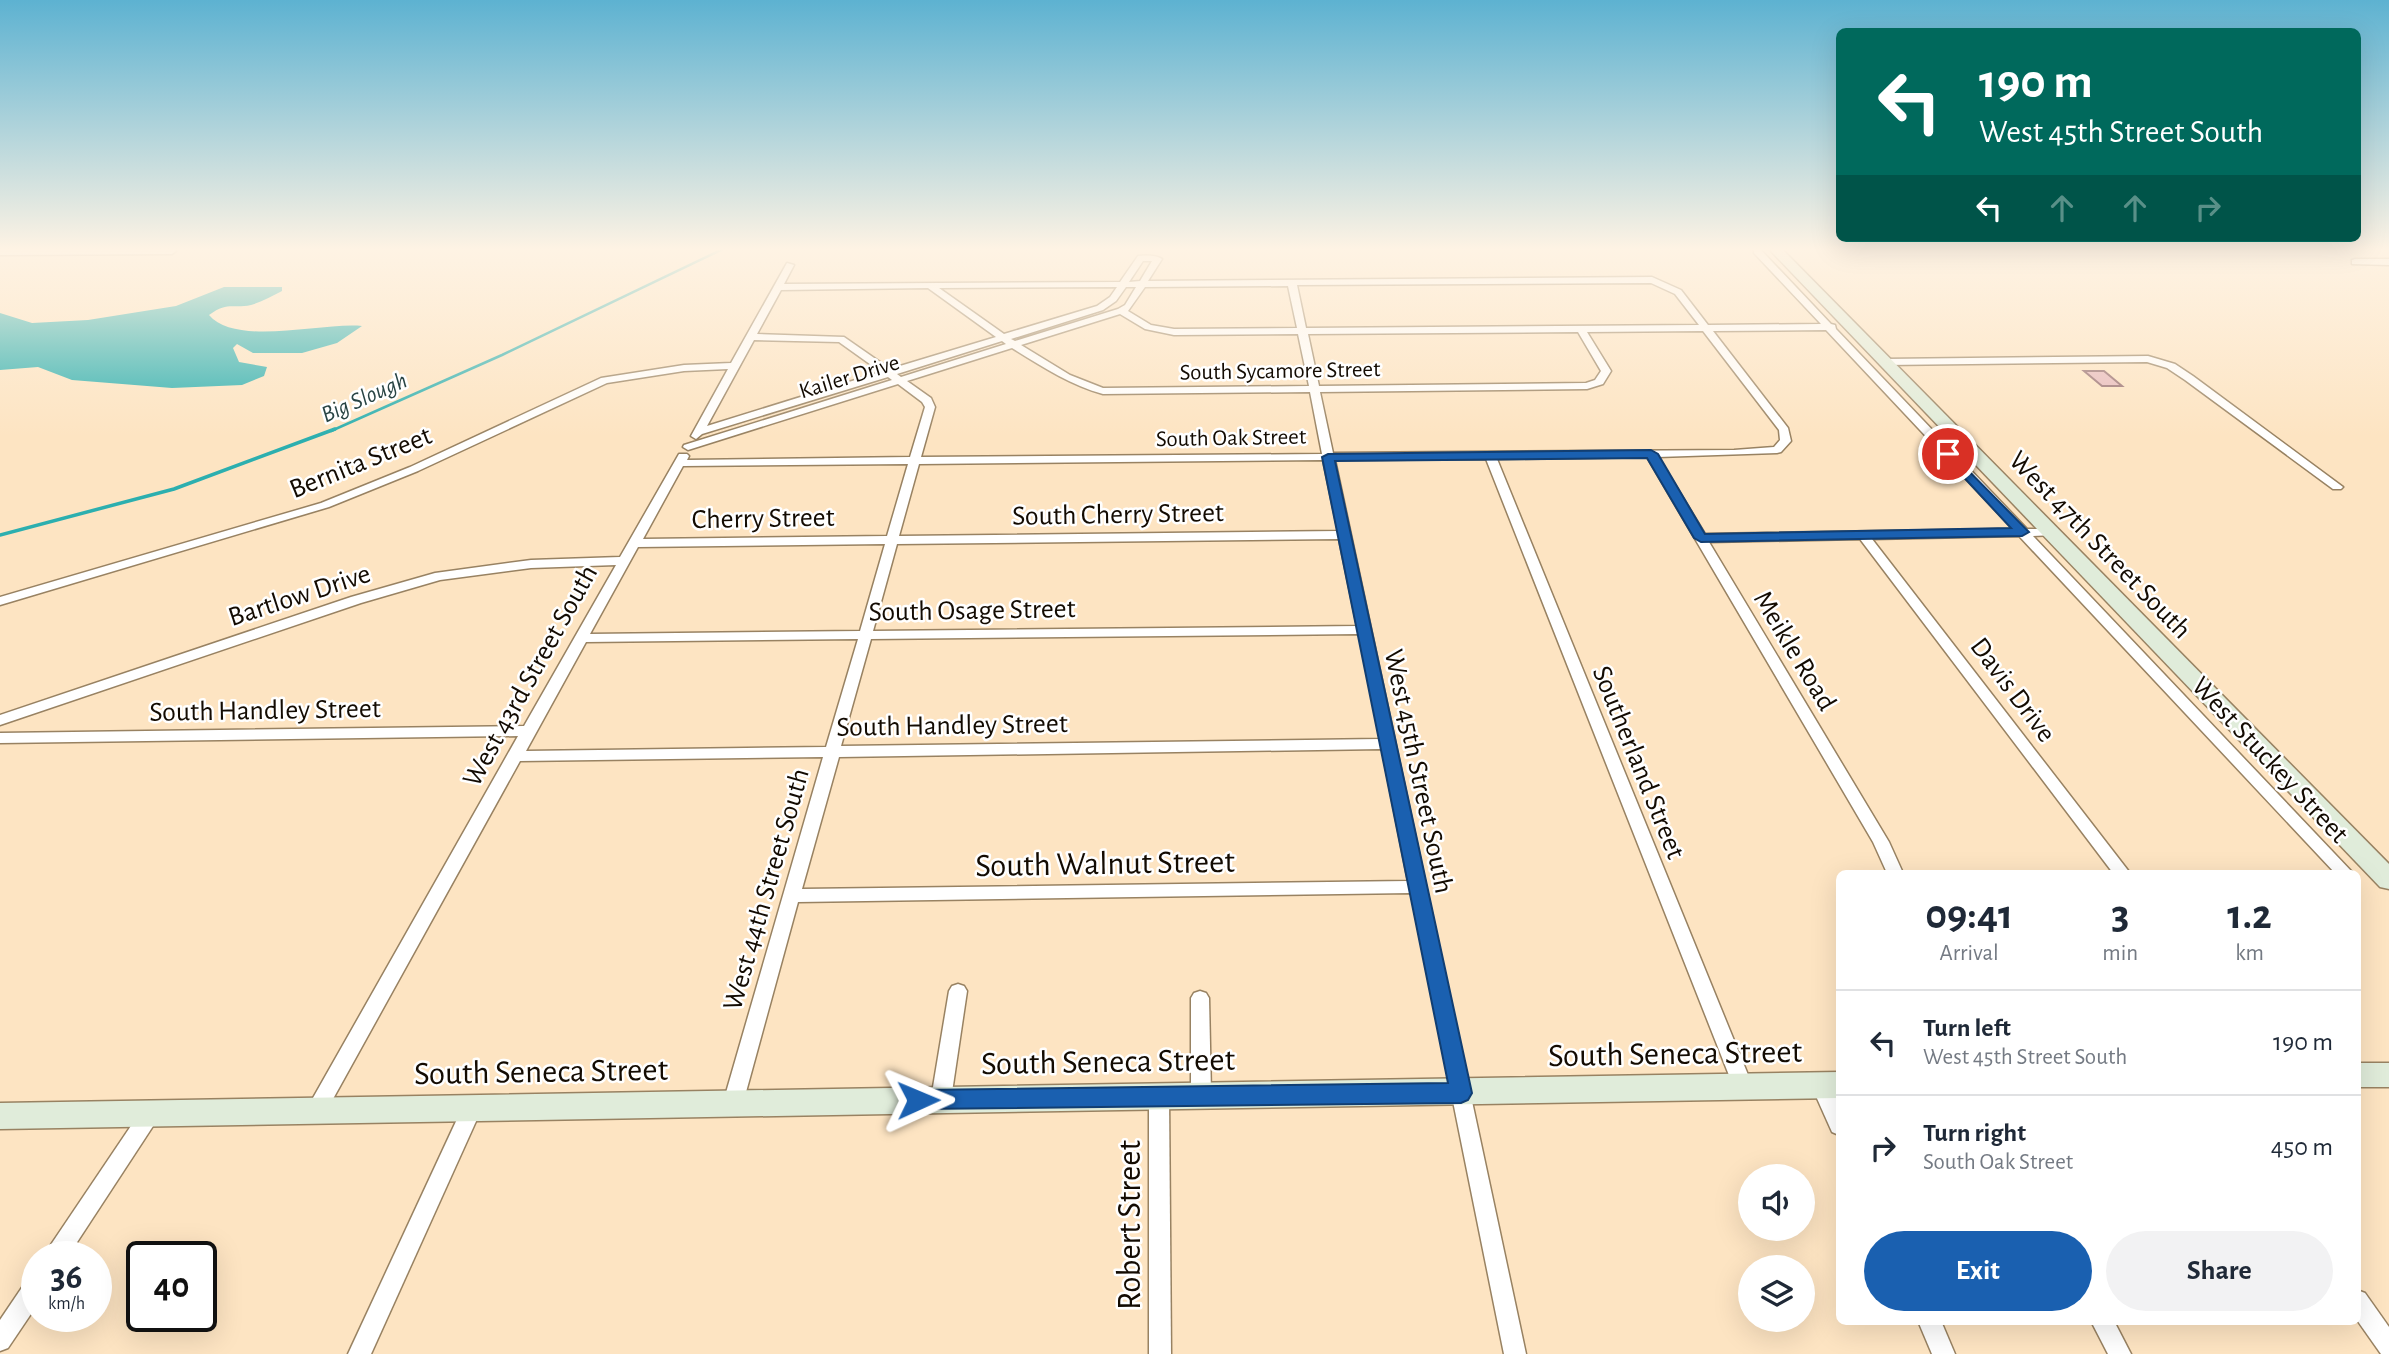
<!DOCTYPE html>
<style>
:root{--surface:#fff;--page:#f2f2f3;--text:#1f2937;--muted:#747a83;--line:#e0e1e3;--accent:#1a60b0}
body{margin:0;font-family:"Alegreya Sans",sans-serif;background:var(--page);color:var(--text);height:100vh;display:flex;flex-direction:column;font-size:26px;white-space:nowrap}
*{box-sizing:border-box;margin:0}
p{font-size:23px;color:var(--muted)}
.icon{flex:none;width:38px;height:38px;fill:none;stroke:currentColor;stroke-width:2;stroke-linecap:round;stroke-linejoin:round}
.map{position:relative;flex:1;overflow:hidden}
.details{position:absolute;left:1836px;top:870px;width:525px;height:455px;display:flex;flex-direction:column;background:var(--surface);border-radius:10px;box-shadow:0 7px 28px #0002}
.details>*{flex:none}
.guide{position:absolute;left:1836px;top:28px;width:525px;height:214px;border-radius:10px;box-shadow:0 7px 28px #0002;background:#00695c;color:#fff;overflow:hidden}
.fabs{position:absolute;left:1738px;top:1164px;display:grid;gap:14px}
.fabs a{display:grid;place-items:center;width:77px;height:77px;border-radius:50%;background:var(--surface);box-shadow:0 7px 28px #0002;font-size:35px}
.speed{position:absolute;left:21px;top:1241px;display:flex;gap:14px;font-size:35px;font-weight:700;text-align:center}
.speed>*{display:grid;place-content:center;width:91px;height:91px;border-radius:50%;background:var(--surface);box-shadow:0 7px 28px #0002;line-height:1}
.speed small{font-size:18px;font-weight:400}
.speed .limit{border:4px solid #111;border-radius:10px;background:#fff;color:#111}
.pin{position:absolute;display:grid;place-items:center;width:60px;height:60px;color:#fff;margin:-30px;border:4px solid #fff;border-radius:50%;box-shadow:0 2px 7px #0007}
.me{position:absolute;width:77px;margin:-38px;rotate:89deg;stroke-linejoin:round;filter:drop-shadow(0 0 5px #0008)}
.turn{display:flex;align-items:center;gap:24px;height:147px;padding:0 28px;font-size:32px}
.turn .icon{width:91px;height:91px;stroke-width:2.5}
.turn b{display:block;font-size:49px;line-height:60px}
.lanes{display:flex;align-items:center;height:66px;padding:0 28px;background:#0003;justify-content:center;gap:35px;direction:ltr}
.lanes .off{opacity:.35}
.eta{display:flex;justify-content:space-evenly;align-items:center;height:119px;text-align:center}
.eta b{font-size:42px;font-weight:700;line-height:49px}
.button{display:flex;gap:14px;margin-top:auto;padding:14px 28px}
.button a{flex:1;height:80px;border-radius:42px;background:var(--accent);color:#fff;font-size:28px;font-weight:700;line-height:80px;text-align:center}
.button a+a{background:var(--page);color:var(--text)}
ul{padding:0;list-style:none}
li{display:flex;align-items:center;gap:21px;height:105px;padding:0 28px;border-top:2px solid var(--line)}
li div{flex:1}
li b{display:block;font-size:26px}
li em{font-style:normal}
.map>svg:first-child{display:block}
.water{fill:#2cafaf}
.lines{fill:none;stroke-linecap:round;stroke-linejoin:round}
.stream-far1{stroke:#2cafaf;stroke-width:2.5}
.stream{stroke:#2cafaf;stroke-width:3.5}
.building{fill:#e7babc;stroke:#966e70;stroke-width:2}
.street-casing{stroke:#988262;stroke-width:3}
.secondary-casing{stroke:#988262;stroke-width:3}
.street{fill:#fff;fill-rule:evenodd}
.secondary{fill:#e0ecda;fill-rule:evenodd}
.route{fill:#1a60b0;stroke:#113e72;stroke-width:2}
.labels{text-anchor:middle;stroke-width:5;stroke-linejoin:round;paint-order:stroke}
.far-street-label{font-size:23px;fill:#130b02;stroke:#fff}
.far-water-label{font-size:24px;font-style:italic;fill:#294444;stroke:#fff}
.street-label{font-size:28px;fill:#130b02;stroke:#fff}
.near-street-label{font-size:33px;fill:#130b02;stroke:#fff}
</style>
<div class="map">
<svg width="2389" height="1354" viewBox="0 0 2389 1354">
<rect width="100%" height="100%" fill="#fde4c2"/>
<path class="water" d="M224,287H282V291C272,296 262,302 251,305C232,309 228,301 209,315C236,347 323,322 362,326L337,343L302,353H253L237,344L233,348L239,362L267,367L264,376L242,385L172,388L72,380L38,367L0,370V313L32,323L88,320L176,306Z"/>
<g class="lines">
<path class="stream-far1" d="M331,431L502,355L725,248"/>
<path class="stream" d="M0,535L174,489L335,429"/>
</g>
<path class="building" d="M2084,371H2104L2122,386H2102Z"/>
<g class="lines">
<defs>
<g id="street">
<path d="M0,249L172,248L176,251L172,254L0,255Z"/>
<path d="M1754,249H1760L1831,324L1835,325L1836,329L2027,529H2054L2056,532L2054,535L2033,536L2353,873H2335L2019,536L1872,539L2130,873H2113L1860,539L1709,542L1889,842L1903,873H1887L1873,842L1647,457L1497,459L1753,1087L1750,1093L1743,1095L1736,1093L1486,459L1335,460L1526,1354H1504L1411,893L798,902L743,1103L740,1109L733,1112L726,1109L723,1103L823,757L520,761L323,1117L316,1120L309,1117L306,1111L309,1105L518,736L0,743V733L524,726L616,565L531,568L440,580L361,603L0,725V715L351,597L435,573L531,560L620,557L679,454H687L689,456L687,460L910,457L925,407L922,402L898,384L688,450L683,447L684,445L892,380L888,377L702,434L696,439L691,436L728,369L684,371L607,383L418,471L329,507L0,605V597L321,503L410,467L601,378L684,365L731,363L787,263L794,265L784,284L1120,282L1138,256C1145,255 1157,255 1162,259L1148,281L1652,277L1681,290L1708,325L1821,324L1754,253ZM1143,261H1152L1140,281L1129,282ZM1651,283L1675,294L1699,325L1306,328L1297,285ZM1288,286L1297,328L1174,329L1151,325L1128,311L1145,287ZM1117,287L1110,297L1097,306L1004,334L939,288ZM1126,287H1136L1125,305L1118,309L1015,341L1011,339L1103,310L1116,301ZM928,288L996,337L890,369L844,337L757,334L781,290ZM1120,314L1145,329L1174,335L1298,334L1309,386L1103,388L1070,375L1021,345ZM1826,330L2013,529L1705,534L1658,457L1777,453L1781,452L1791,441L1788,428L1713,331ZM1703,331L1779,430L1780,440L1774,447L1734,450L1333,453L1320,392L1587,389L1603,384L1611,371L1587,332ZM1578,332L1601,371L1595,380L1586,383L1319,386L1308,334ZM754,340L839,342L881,372L707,426ZM1002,341L1006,344L901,377L897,374ZM1012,348C1041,366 1070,385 1103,394L1310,392L1322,454L921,457L935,407L931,398L907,381ZM1323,460L1338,531L899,536L919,464ZM908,464L887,536L643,539L683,466ZM1339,539L1357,626L873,631L897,544ZM885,544L860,631L590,634L638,547ZM1359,634L1380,739L841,746L871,639ZM858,639L826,747L526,751L586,642ZM1382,749L1408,881L802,889L839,757Z"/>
<path d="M2355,259H2389V265L2352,264V260Z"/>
<path d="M2148,356L2175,364L2193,376L2343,487L2341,489H2333L2185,380L2167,368L2147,362L1885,365L1880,362L1885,359Z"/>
<path d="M958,984L964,986L967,991L951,1099L948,1105L941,1108L934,1105L931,1099L949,991L952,986Z"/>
<path d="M1200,991L1206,993L1209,998L1211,1094L1208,1100L1201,1103L1194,1100L1191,1094V998L1194,993Z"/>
<path d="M1821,1077L1828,1079L1839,1104V1135L1832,1132L1811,1085L1814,1079Z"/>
<path d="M1159,1086L1166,1089L1169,1095L1171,1354H1149V1095L1152,1089Z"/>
<path d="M472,1099L479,1102L482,1108L371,1354H348L465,1102Z"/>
<path d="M150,1105L157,1108L160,1114L157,1120L68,1256H45L48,1249L143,1108Z"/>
<path d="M37,1274V1305L8,1348L0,1351V1320L29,1277Z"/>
<path d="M2357,1290L2365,1293L2389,1327V1354H2381L2357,1320Z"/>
<path d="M1918,1321H1941L1955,1354H1932Z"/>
<path d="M2091,1321H2114L2131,1354H2108Z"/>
</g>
<g id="secondary">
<path d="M1768,248H1781L2389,864V889L2380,887Z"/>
<rect x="2357" y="1063" width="32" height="24"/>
<path d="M1839,1072V1098L0,1129V1103Z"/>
</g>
</defs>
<use href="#street" class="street-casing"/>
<use href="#secondary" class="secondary-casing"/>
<use href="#street" class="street"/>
<use href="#secondary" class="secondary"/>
</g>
<linearGradient id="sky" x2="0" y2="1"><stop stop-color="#5db2d1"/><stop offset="0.57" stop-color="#fef3e4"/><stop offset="1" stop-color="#fef3e4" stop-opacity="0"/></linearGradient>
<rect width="2389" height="437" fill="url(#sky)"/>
<path class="route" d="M1651,450L1658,454L1705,534L2011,528L1944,456L1942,454L1948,450L2029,532L2022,536L1701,542L1694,538L1647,458L1335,461L1472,1093L1468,1100L1461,1103L918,1109L910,1106L906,1100L910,1093L918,1090L1448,1083L1322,457L1328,454Z"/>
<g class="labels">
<g class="far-street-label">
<text transform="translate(1280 370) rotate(-1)" y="8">South Sycamore Street</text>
<text transform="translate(849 376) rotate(-17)" y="8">Kailer Drive</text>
<text transform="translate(1231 437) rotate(-1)" y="8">South Oak Street</text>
</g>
<g class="far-water-label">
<text transform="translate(364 397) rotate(-24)" y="8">Big Slough</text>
</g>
<g class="street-label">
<text transform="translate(360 461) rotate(-22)" y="10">Bernita Street</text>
<text transform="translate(1118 513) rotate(-1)" y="10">South Cherry Street</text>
<text transform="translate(763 517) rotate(-1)" y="10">Cherry Street</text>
<text transform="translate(2101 544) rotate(46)" y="10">West 47th Street South</text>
<text transform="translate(299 594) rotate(-18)" y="10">Bartlow Drive</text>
<text transform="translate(972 609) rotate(-1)" y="10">South Osage Street</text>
<text transform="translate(1796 650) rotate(59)" y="10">Meikle Road</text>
<text transform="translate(529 675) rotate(-61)" y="10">West 43rd Street South</text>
<text transform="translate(2014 689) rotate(53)" y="10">Davis Drive</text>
<text transform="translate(265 709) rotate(-1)" y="10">South Handley Street</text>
<text transform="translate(952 724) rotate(-1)" y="10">South Handley Street</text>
<text transform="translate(2271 759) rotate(47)" y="10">West Stuckey Street</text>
<text transform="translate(1640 762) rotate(68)" y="10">Southerland Street</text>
<text transform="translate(1420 771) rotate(78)" y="10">West 45th Street South</text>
<text transform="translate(765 889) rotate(-74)" y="10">West 44th Street South</text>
</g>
<g class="near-street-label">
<text transform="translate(1105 862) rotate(-1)" y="12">South Walnut Street</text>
<text transform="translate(1675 1052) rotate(-1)" y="12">South Seneca Street</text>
<text transform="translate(1108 1060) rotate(-1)" y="12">South Seneca Street</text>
<text transform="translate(541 1070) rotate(-1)" y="12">South Seneca Street</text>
<text transform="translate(1128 1225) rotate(-90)" y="12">Robert Street</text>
</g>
</g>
</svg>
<div class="fabs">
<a><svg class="icon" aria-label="sound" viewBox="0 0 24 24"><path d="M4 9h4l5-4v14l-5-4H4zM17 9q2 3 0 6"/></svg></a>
<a><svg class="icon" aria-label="layers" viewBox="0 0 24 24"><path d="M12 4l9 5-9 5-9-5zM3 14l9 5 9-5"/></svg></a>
</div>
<div class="speed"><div>36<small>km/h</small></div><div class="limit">40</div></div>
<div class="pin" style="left:1948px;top:454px;background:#d93025"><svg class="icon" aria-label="arrive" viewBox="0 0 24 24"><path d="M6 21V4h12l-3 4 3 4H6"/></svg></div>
<svg class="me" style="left:918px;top:1100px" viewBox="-20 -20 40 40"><path d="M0-17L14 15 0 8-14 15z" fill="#1a60b0" stroke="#fff" stroke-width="4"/></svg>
<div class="guide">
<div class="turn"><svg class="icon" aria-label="left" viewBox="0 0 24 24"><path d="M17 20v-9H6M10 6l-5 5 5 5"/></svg><div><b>190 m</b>West 45th Street South</div></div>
<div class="lanes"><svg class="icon" aria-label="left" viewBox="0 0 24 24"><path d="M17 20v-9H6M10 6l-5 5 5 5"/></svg><svg class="icon off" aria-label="ahead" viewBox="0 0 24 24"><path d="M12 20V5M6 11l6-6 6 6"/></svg><svg class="icon off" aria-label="ahead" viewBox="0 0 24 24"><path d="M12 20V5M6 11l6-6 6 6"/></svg><svg class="icon off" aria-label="right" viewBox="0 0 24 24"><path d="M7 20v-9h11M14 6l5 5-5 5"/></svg></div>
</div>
<section class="details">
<div class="eta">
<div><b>09:41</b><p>Arrival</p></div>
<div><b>3</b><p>min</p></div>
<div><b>1.2</b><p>km</p></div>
</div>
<ul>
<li><svg class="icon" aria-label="left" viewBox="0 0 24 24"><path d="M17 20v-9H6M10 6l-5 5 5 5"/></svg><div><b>Turn left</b><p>West 45th Street South</p></div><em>190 m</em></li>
<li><svg class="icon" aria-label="right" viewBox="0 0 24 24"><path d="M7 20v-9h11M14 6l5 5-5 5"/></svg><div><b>Turn right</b><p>South Oak Street</p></div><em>450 m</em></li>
</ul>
<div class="button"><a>Exit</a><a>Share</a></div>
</section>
</div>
